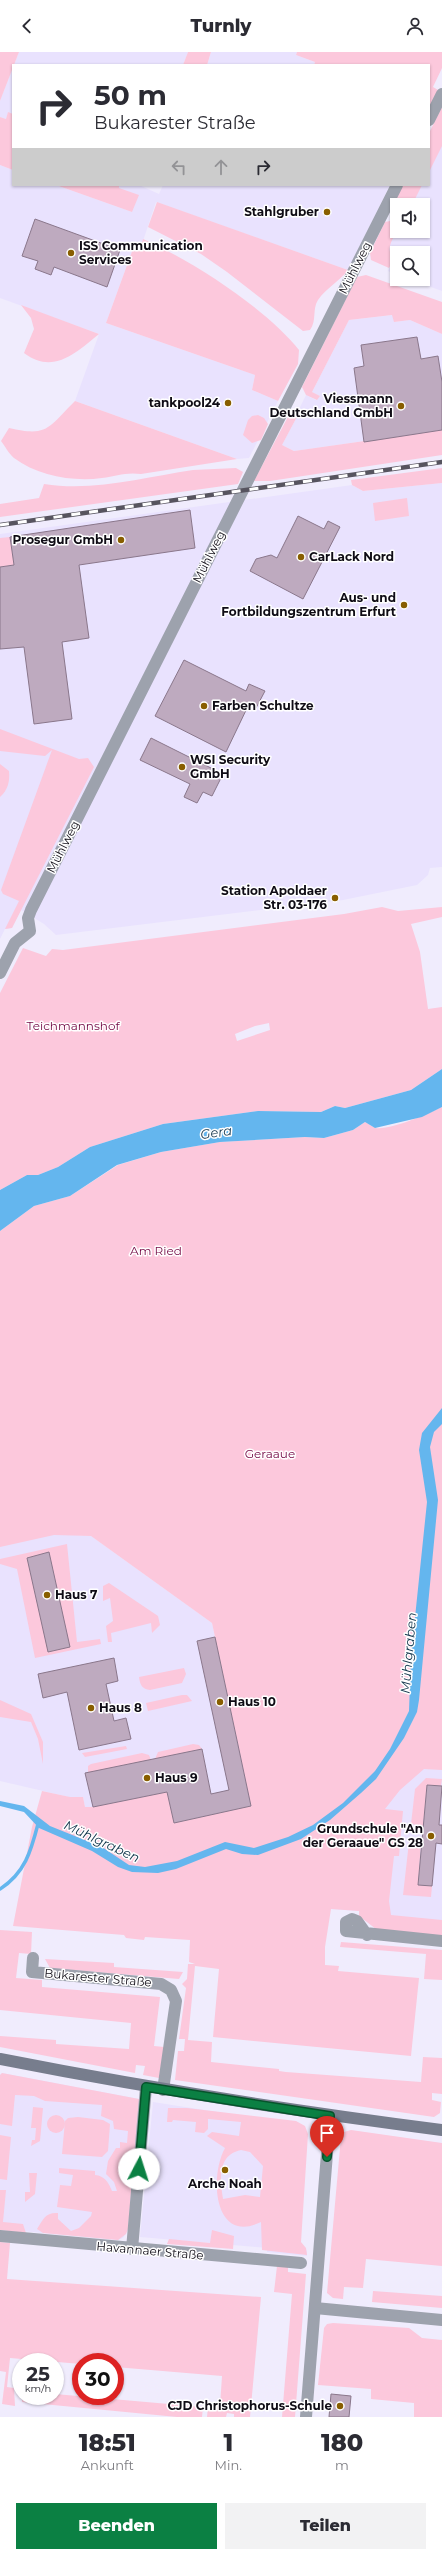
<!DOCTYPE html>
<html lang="de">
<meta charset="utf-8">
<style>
:root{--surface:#fff;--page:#f2f2f3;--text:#2b2b33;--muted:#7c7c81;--accent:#0b8043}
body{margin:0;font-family:Montserrat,sans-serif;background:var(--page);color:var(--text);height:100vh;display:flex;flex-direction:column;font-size:15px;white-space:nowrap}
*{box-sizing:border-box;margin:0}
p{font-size:13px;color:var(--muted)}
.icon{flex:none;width:22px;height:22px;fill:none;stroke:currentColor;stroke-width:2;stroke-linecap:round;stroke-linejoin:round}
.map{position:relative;height:2365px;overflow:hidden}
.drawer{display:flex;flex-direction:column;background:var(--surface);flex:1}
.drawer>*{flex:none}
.banner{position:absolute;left:12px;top:12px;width:418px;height:122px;border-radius:0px;box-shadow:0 1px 3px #0004;background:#fff;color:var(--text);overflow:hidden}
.controls{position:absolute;left:390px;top:146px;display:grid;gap:8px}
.controls a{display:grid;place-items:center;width:40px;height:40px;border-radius:0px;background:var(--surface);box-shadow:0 1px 3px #0004;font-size:20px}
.speed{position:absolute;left:12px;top:2301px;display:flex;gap:8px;font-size:20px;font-weight:700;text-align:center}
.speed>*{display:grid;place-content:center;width:52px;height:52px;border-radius:50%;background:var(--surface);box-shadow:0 1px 3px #0004;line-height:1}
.speed small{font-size:10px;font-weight:400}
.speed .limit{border:6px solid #d22;background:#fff;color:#111}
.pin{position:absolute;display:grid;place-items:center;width:34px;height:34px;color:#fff;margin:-41px -17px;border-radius:50% 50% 50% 0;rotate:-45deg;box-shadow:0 0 4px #0007}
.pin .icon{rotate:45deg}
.me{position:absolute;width:44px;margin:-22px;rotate:5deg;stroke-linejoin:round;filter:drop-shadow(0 0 3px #0008)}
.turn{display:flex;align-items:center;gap:14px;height:84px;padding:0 16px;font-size:18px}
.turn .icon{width:52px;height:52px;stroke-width:2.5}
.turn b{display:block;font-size:28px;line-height:34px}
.lanes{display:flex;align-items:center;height:38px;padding:0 16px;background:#0003;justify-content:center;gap:20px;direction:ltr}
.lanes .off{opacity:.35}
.eta{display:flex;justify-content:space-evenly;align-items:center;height:68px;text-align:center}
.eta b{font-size:24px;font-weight:800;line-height:28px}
.primary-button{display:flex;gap:8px;margin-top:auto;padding:8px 16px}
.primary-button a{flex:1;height:46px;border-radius:0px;background:var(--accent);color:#fff;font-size:16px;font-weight:800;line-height:46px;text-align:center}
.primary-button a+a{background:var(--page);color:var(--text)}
header{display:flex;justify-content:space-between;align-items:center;height:52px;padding:0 16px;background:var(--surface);font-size:18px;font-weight:800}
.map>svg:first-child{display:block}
.built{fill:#e9e2fe}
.green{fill:#fcc8dc;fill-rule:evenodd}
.water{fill:#64b6ee}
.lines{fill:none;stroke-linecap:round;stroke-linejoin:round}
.stream{stroke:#64b6ee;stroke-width:3.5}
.building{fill:#beaabf;stroke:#8a778b}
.street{stroke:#9da2ad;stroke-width:12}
.secondary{stroke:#777d8d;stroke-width:12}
.rail-casing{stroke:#57545f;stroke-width:4.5}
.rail{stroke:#fff;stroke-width:3;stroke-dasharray:9;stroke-linecap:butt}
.route-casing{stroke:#07532c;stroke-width:10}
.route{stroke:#0b8043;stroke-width:7}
.poi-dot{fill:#885e00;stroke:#fff;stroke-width:1.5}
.labels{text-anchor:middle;stroke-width:3;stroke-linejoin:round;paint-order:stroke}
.poi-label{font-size:12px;font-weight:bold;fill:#0f0c15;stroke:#fff;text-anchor:end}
.street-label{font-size:12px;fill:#0f0c15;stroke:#fff}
.park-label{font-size:12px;fill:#730844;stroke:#fff}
.water-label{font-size:13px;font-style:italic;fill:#11344b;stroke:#fff}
</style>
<header><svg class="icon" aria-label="back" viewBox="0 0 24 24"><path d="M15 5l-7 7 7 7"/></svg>Turnly<svg class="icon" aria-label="person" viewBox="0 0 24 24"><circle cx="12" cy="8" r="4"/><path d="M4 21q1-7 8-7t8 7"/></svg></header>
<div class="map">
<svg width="442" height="2365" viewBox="0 0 442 2365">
<rect width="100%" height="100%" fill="#f0ecfd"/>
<g class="built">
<path d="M19,0H188L183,13H14Z"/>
<path d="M211,0H297L296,3L315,10L314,13H207Z"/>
<path d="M13,15V62L8,61L6,67L0,65V49Z"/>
<path d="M442,59V239L409,227H423V201H397V223L388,219L394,207L390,202L388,195L397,178L423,179V153L395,152L405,133H429V85Z"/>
<path d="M0,113L13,118V133H56L132,160L118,136L119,133H139L159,142L163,133H390L348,218L156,150L141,195L134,194L106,271L255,323L252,338L278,349L249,406L237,407L75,349L99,282L0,246Z"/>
<path d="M393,263L395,270L410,268L442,282V378L294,399L282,393L299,361L307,365V363L298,359L306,343L316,348L320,344L312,340L349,268Z"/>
<path d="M442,431V815L430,816L428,823L417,833L343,848L56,883L44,872L21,858L12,876L5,877L0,887V482L352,433L363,439Z"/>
<path d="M0,1478L91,1484L212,1571L251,1754L174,1771L167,1740L93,1755H85L83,1745H69L0,1729Z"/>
<path d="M432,1709L442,1711V1884L359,1864V1859L331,1857L343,1807L399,1736Z"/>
<path d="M2,2021L139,2047L128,2177L123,2186L118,2188L0,2177V2023Z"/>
<path d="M153,2050L301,2073L298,2189L307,2199V2204L267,2200V2196L140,2185Z"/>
</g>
<g class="green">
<path d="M0,0H19L0,49Z"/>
<path d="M188,0H211L207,13H183Z"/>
<path d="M297,0H442V16L433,35L438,38L429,55V13H314L315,10L296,3Z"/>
<path d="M442,55V94L429,120V81Z"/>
<path d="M8,60L13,62V118L0,113V65L6,67Z"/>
<path d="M56,133H119V136L139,143L132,160Z"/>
<path d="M403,133H422L412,153H397V160L394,159V152Z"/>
<path d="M157,150L348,218C339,230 326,236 318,248C312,257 317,269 310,278L303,279L227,220L201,202L148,175Z"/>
<path d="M390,169L395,172L397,178C392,189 385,197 394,207L389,216L371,208L370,201L385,170Z"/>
<path d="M143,187C191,208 267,257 299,298L298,312L278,349L252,338L255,323L106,271L134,194L141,195Z"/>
<path d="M366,223L442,250V282L410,268L394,270L392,263L349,268L312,340L320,344L317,348L306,343L302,335L357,225Z"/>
<path d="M21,253L99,282C76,301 53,323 24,301L34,277L31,266Z"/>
<path d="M75,349L237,407L141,422C126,420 116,424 102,426C73,430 38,424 14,406C9,402 5,394 1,389L9,376C48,385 48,376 75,349Z"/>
<path d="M298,359L308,363V365L299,361L282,393L294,399L442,378V403L270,429H254L290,361Z"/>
<path d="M258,363L264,366L268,372L261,388L252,391L243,383L248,368L252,364Z"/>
<path d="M236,416L243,420L238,432L0,465V452L39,446L44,432C94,440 145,425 193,418C207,417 222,417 236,416Z"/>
<path d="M442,416V431L363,439L352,433L351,428Z"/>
<path d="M407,446L409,464L375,469L373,451Z"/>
<path d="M10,485L14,513L0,515V486Z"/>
<path d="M0,677L79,707L88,706L94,715L12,876L5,877L19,849L3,842L1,838L52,698L45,704L0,699Z"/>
<path d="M0,712L9,719C10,729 8,738 0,745Z"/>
<path d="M382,855L398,859L442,855V865L411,872L420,900L428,957L442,955V1017L411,1038L345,1056L335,1054L321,1060L258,1059L163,1072L90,1095L58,1115L38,1123H27L0,1138V941L23,896L46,904L52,897L63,898L344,862ZM269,971L270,978L237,989L235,982L255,974Z"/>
<path d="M442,1055V1718L424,1717L400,1738L385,1757L403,1759L399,1804H394L389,1849L391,1863L442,1868V1884L376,1877L359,1864V1859L331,1857L325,1895V1913L339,1914L338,1919L419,1926L411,2004L213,1985L219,1917L195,1914L188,1988L212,1990L211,2010L279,2017V2019L286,2020L421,2030L423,2005L442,2006V2042L432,2041V2048L441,2050L440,2061L434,2065L175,2028L178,1999H184L185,1987H179L186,1936L182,1932L187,1927L188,1912H195L189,1910L190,1888L145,1885L144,1888L126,1886L124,1883L13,1874L32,1775L42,1739L70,1745H83L85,1755H93L167,1740L174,1771L251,1754L212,1571L91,1484L54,1483L0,1495V1179L34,1154L70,1144L118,1113L161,1100L220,1090L305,1085L324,1086L353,1078L365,1070C368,1071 372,1075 376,1076C391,1078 428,1062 442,1055Z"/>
<path d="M67,1492L77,1590L100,1587L101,1592L35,1606L17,1517L0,1512V1507Z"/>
<path d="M109,1531L158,1564L160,1573L152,1581L151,1571L111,1581L112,1590H108L106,1574L113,1569L110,1546L103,1549V1534Z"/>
<path d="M184,1616L186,1622L182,1631L150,1638C142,1637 140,1633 139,1625Z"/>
<path d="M182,1643H187L192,1649L148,1659L146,1651Z"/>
<path d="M0,1648L31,1662L43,1690V1712L38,1687L31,1670L0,1665Z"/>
<path d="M193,1692L199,1693L202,1697L155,1707L158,1700Z"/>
<path d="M126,1694L127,1697L85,1705L82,1701Z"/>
<path d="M142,1701L149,1703L151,1708L88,1721V1714L91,1712Z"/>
<path d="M426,1726L442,1727L441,1734L427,1733L423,1774L411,1772L415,1737Z"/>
<path d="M409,1790L421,1791L418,1833L432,1834L431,1845L403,1843Z"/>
<path d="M0,1878L32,1880L31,1902L19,1901L16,1926L42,1928V1935L160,1945L154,1994L164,1995L159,2026L143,2023L145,2014L136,2013L135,2021L0,1995V1984L56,1988V1992L129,1997L131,1971L0,1958Z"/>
<path d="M341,1890L442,1898V1928L424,1927L426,1902L340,1895Z"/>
<path d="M45,1907L114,1911V1915L183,1920L179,1927L50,1916Z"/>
<path d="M2,2021L139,2047L128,2177L126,2182L118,2188L43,2181L37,2177C43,2167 46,2160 58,2161V2167L71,2179L79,2176L91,2164L92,2160L57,2155L60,2133L71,2134L73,2123L59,2121V2116L95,2119V2123C105,2124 108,2130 112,2139H117L114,2130L106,2122L108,2109L116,2096H120V2090L127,2091L128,2079L114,2077L113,2069L101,2064L102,2053L45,2049L34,2044L15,2043L12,2074L0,2072V2023Z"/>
<path d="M33,2055L43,2056L40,2089L31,2094L32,2088H35L36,2076H31Z"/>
<path d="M168,2056H187L296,2069L305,2074L308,2082L301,2190L306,2196L307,2203L262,2198L261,2170C214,2193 209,2125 225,2096L207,2084L212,2080L239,2084L241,2070L208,2067V2077L204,2081L195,2080L196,2070L173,2068L172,2070H167ZM241,2098L250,2100L263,2114L260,2145L245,2143L223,2147C220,2128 217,2103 241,2098Z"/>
<circle cx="56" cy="2072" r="9"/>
<path d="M78,2065L103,2068L110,2072L108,2099L102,2105L62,2102L65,2069L68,2066Z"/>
<path d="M351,2078L442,2091V2214L366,2207L363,2236L344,2235L343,2247L333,2246L327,2241L341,2085L344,2080Z"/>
<path d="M0,2083L11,2085L7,2128L0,2127Z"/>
<path d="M29,2121H37L35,2142L25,2150V2140H30Z"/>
<path d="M0,2138H6L3,2170L23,2172L26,2181L0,2178Z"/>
<path d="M212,2178L234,2184L233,2197L167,2192L169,2187L210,2191Z"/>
<path d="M0,2190L10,2191L7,2227L261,2245L250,2365H234V2362L227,2361L226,2365H207L208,2354H220L222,2324L115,2315V2310L81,2312L10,2306L7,2335L14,2336L15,2354L2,2352L6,2320L0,2319Z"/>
<path d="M277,2214L288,2215V2220L306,2222L295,2365H282L292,2242L274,2240Z"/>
<path d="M373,2239L442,2244V2256L372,2250Z"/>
<path d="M333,2271L409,2276L422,2286L442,2288V2365H414V2351L371,2347V2337L318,2333L324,2276L327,2272Z"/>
<path d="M55,2342L203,2355L202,2365H177L22,2350V2344H55Z"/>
</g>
<g class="water">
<path d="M442,1017V1055L422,1065L375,1076L365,1070L353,1078L324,1086L305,1085L220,1090L161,1100L117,1113L70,1144L34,1154L0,1179V1138L27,1123H38L58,1115L90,1095L163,1072L258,1059L321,1060L335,1054L345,1056L411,1038Z"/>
<path d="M442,1356V1372L434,1380L430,1395L438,1448L419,1648L417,1660L404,1686L376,1727L361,1741L330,1768L301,1787L258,1803L242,1802L226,1797L176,1817L158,1821L132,1820L118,1815L92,1799L39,1776L24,1760L0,1754V1749L24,1754L50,1774L102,1795L129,1813L145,1815L177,1809L225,1790L254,1796L288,1785L313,1773L343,1751L375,1719L390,1697L409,1659L411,1604L427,1450L419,1398L422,1381Z"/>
</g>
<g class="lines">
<path class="stream" d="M0,1837C25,1821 31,1799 38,1772"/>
</g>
<g class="building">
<path d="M35,167L120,198L107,235L54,215L51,223L35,217L38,209L22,204Z"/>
<path d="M417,285L421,307L438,304L442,330V378L364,390L354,316L364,314L361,293Z"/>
<path d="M190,458L195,496L79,513L89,586L62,590L72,667L34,672L24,595L0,597V515L14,513L10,485Z"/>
<path d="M298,464L324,477L328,469L340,475L303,547L250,519L256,507L271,503L277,506Z"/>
<path d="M184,608L246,639L249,632L265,639L256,656L249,652L226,700L155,664Z"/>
<path d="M151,686L223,722L212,744L203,740L197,751L184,745L190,732L140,708Z"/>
<path d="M49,1500L70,1595L48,1600L27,1506Z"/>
<path d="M215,1585L251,1754L174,1771L167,1740L93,1755L85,1721L202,1697L211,1742L229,1738L197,1589Z"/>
<path d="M114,1606L118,1629L106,1632L114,1669L126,1666L131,1687L79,1698L67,1640L43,1646L38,1622Z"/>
<path d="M427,1733L442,1734L439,1773H442V1792L436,1791L432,1834L418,1833Z"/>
<path d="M331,2342L351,2344L349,2365H329Z"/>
</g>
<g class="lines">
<g class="street">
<path d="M429,68L442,42"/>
<path d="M0,921L15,891L30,879L28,866L31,858L397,133"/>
<path d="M367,1883L357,1869L352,1867L346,1870V1879L442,1889"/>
<path d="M33,1906L32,1920L161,1932L171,1938L176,1949L163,2038"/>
<path d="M0,2184L301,2211"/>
<path d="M132,2197L146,2035"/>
<path d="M315,2256L442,2268"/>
<path d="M306,2365L330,2064"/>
</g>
<path class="secondary" d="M0,2007C147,2036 294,2059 442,2078"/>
<defs>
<path id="rail" d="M0,473L442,410"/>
</defs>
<use href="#rail" class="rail-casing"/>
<use href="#rail" class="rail"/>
</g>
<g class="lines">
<defs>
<path id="route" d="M139,2117L146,2035L330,2064L327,2105"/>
</defs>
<use href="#route" class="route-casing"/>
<use href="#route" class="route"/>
</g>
<g class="poi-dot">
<circle cx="327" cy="160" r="4"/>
<circle cx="71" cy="201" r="4"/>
<circle cx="228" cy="351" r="4"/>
<circle cx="401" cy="354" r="4"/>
<circle cx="121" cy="488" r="4"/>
<circle cx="301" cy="505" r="4"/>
<circle cx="404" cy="553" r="4"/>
<circle cx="204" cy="654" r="4"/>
<circle cx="182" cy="715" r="4"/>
<circle cx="335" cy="846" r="4"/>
<circle cx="47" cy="1543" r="4"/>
<circle cx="220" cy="1650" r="4"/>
<circle cx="91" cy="1656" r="4"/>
<circle cx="147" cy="1726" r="4"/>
<circle cx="431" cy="1784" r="4"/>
<circle cx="225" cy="2118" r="4"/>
<circle cx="340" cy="2354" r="4"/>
</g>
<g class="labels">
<g class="poi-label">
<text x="319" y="164">Stahlgruber</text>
<text x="79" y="198" text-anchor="start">ISS Communication<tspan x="79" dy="14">Services</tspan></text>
<text x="393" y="351">Viessmann<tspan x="393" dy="14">Deutschland GmbH</tspan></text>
<text x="220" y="355">tankpool24</text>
<text x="113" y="492">Prosegur GmbH</text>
<text x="309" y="509" text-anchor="start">CarLack Nord</text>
<text x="396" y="550">Aus- und<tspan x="396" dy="14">Fortbildungszentrum Erfurt</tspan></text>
<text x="212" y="658" text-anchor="start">Farben Schultze</text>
<text x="190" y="712" text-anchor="start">WSI Security<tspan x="190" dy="14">GmbH</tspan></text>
<text x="327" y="843">Station Apoldaer<tspan x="327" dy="14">Str. 03-176</tspan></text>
<text x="55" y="1547" text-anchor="start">Haus 7</text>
<text x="228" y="1654" text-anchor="start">Haus 10</text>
<text x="99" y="1660" text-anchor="start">Haus 8</text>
<text x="155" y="1730" text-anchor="start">Haus 9</text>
<text x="423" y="1781">Grundschule "An<tspan x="423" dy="14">der Geraaue" GS 28</tspan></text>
<text x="225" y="2136" text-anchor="middle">Arche Noah</text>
<text x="332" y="2358">CJD Christophorus-Schule</text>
</g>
<g class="street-label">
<text transform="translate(355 216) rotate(-63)" y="4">Mühlweg</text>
<text transform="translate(209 505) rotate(-63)" y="4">Mühlweg</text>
<text transform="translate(63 795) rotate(-63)" y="4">Mühlweg</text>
<text transform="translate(98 1926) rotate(5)" y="4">Bukarester Straße</text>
<text transform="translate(150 2199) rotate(5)" y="4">Havannaer Straße</text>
</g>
<g class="park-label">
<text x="73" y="978">Teichmannshof</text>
<text x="156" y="1203">Am Ried</text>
<text x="270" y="1406">Geraaue</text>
</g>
<g class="water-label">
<text transform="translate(216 1080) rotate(-8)" y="5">Gera</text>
<text transform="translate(408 1601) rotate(-85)" y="5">Mühlgraben</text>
<text transform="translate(102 1789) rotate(25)" y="5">Mühlgraben</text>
</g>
</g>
</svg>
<div class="controls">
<a><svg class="icon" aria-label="sound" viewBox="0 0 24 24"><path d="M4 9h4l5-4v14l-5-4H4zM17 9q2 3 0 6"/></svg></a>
<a><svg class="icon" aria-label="search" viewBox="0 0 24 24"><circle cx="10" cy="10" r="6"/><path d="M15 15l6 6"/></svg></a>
</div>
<div class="speed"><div>25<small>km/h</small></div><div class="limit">30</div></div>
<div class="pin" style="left:327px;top:2105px;background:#d93025"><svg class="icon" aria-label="arrive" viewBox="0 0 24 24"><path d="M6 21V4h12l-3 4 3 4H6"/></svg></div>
<svg class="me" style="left:139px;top:2117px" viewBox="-20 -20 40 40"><circle r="19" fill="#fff"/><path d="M0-13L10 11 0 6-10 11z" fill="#0b8043"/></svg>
<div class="banner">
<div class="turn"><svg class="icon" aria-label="right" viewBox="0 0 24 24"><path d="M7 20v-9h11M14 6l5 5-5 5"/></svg><div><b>50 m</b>Bukarester Straße</div></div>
<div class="lanes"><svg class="icon off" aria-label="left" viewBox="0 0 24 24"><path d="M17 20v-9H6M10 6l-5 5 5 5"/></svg><svg class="icon off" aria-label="ahead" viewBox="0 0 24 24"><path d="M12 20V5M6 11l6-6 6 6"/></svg><svg class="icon" aria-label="right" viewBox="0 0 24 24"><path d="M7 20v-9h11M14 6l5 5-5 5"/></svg></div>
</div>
</div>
<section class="drawer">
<div class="eta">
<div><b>18:51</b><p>Ankunft</p></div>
<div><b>1</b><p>Min.</p></div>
<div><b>180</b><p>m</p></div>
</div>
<div class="primary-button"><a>Beenden</a><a>Teilen</a></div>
</section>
